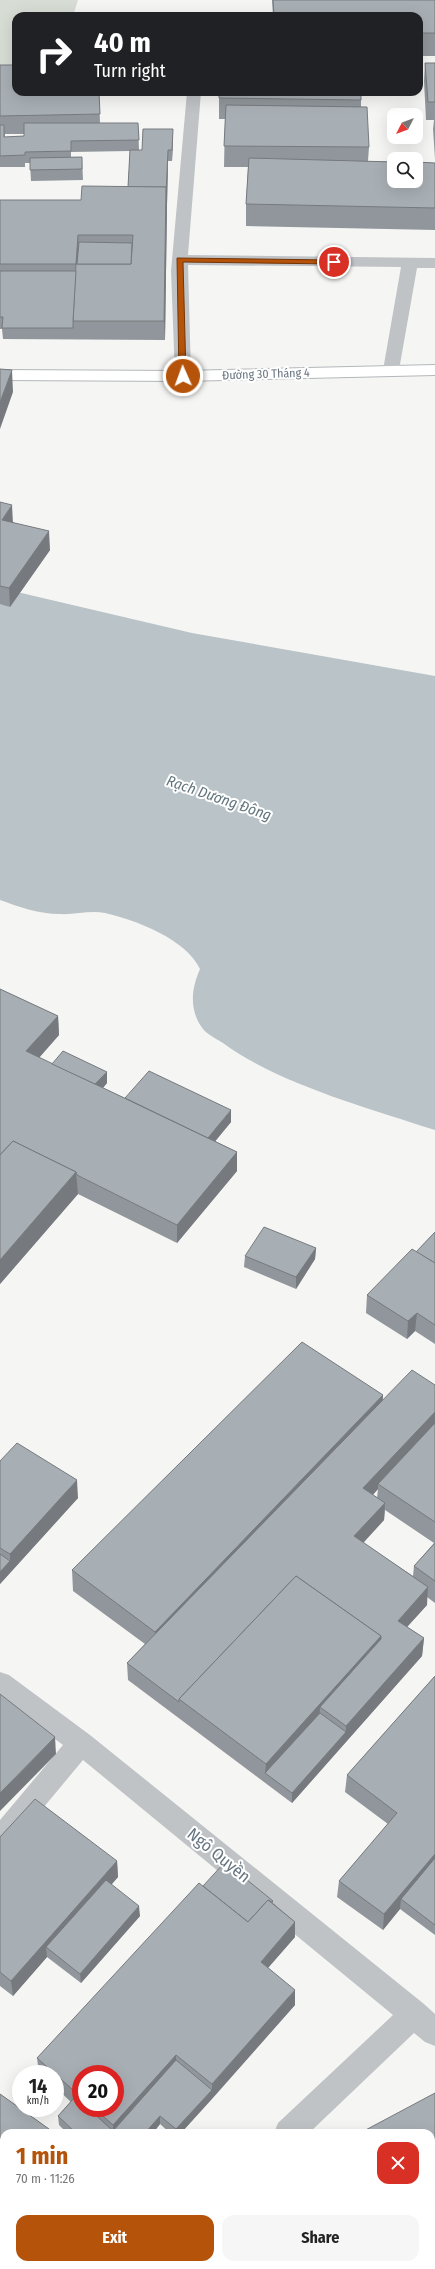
<!DOCTYPE html>
<meta charset="utf-8">
<style>
:root{--surface:#fff;--page:#f6f6f6;--text:#222;--muted:#767676;--accent:#b45309}
body{margin:0;font-family:"Fira Sans Condensed",sans-serif;background:var(--page);color:var(--text);height:100vh;display:flex;flex-direction:column;font-size:15px;white-space:nowrap}
*{box-sizing:border-box;margin:0}
p{font-size:13px;color:var(--muted)}
.icon{flex:none;width:22px;height:22px;fill:none;stroke:currentColor;stroke-width:2;stroke-linecap:round;stroke-linejoin:round}
.map{position:relative;flex:1;overflow:hidden}
.side{position:absolute;left:0px;top:2129px;width:435px;height:140px;display:flex;flex-direction:column;background:var(--surface);border-radius:12px 12px 0 0;box-shadow:0 4px 16px #0002}
.side>*{flex:none}
.guide{position:absolute;left:12px;top:12px;width:411px;height:84px;border-radius:12px;box-shadow:0 4px 16px #0002;background:#202124;color:#fff;overflow:hidden}
.needle{width:26px;rotate:228deg}
.tools{position:absolute;left:387px;top:108px;display:grid;gap:8px}
.tools a{display:grid;place-items:center;width:36px;height:36px;border-radius:8px;background:var(--surface);box-shadow:0 4px 16px #0002;font-size:20px}
.speed{position:absolute;left:12px;top:2065px;display:flex;gap:8px;font-size:20px;font-weight:700;text-align:center}
.speed>*{display:grid;place-content:center;width:52px;height:52px;border-radius:50%;background:var(--surface);box-shadow:0 4px 16px #0002;line-height:1}
.speed small{font-size:10px;font-weight:400}
.speed .limit{border:6px solid #d22;background:#fff;color:#111}
.pin{position:absolute;display:grid;place-items:center;width:34px;height:34px;color:#fff;margin:-17px;border:2px solid #fff;border-radius:50%;box-shadow:0 1px 4px #0007}
.me{position:absolute;width:44px;margin:-22px;rotate:358deg;stroke-linejoin:round;filter:drop-shadow(0 0 3px #0008)}
.turn{display:flex;align-items:center;gap:14px;height:84px;padding:0 16px;font-size:18px}
.turn .icon{width:52px;height:52px;stroke-width:2.5}
.turn b{display:block;font-size:28px;line-height:34px}
.round{display:grid;place-items:center;flex:none;width:42px;height:42px;border-radius:12px;background:var(--page)}
.summary{display:flex;align-items:center;justify-content:space-between;height:68px;padding:0 16px}
h1{font-size:24px;font-weight:700;line-height:30px;color:var(--accent)}
.cta{display:flex;gap:8px;margin-top:auto;padding:8px 16px}
.cta a{flex:1;height:46px;border-radius:12px;background:var(--accent);color:#fff;font-size:16px;font-weight:700;line-height:46px;text-align:center}
.cta a+a{background:var(--page);color:var(--text)}
.map>svg:first-child{display:block}
.green{fill:#d7dcd4}
.water{fill:#bac3c8}
.lines{fill:none;stroke-linecap:round;stroke-linejoin:round}
.major-casing{stroke:#b3b7ba;stroke-width:2}
.minor{fill:#bfc3c6;fill-rule:evenodd}
.major{fill:#fff;fill-rule:evenodd}
.wall{fill:#90969b;fill-rule:evenodd}
.shaded-wall{fill:#767a7e}
.building{fill:#a8afb4;stroke:#767a7e}
.route{fill:#b45309;stroke:#753606}
.labels{text-anchor:middle;stroke-width:4;stroke-linejoin:round;paint-order:stroke}
.far-street-label{font-size:12px;fill:#677581;stroke:#fff}
.water-label{font-size:15px;font-style:italic;fill:#63757d;stroke:#fff}
.near-street-label{font-size:17px;fill:#677581;stroke:#fff}
</style>
<div class="map">
<svg width="435" height="2269" viewBox="0 0 435 2269">
<rect width="100%" height="100%" fill="#f5f6f3"/>
<path class="green" d="M0,0H78L73,16H16V69L0,78Z"/>
<path class="water" d="M0,588L192,633L435,676V1130C368,1108 279,1084 223,1043C217,1039 208,1035 203,1029C189,1011 191,989 200,969C186,939 136,920 105,913C90,910 75,915 59,914C40,914 19,907 0,900Z"/>
<g class="lines">
<defs>
<path id="major" d="M435,365V375L183,381L0,380V370L183,371Z"/>
</defs>
<use href="#major" class="major-casing"/>
<g class="minor">
<path d="M187,92H201L188,255L435,258V268H417L399,370L397,374H385L383,370L401,267L188,265L191,376L189,380H177L175,376L171,271Z"/>
<path d="M0,1672L9,1675L90,1735L424,2004L435,2014V2046L425,2042L414,2033L309,2133H274L278,2123L393,2015L83,1760L9,1849L0,1852V1820L63,1745L0,1698Z"/>
<path d="M138,2265H169L167,2269H136Z"/>
</g>
<use href="#major" class="major"/>
</g>
<g class="wall">
<path d="M272,0H435V56H419V16H273Z"/>
<path d="M425,63H435V159L433,129L434,120H426L424,81Z"/>
<path d="M0,65L16,92H99L100,123H138L139,150H142L173,140L172,161H168L167,205L165,340L3,339L2,329H0V200H81L128,187L130,151L71,152V157H82L83,180L31,181L30,163H25V167H0ZM5,134H24V136L5,137Z"/>
<path d="M143,92H176V95L143,94Z"/>
<path d="M219,92L361,100V107L369,147L368,161L435,163V230L246,226V204L248,167H224L225,119H219Z"/>
<path d="M0,502L13,522L50,550L10,607L0,604Z"/>
<path d="M0,989L58,1016L59,1035L39,1058L52,1064L107,1072V1083L103,1088L125,1098L231,1122L215,1141L237,1152V1171L177,1243L78,1194L0,1284Z"/>
<path d="M435,1232V1344L415,1331L407,1339L366,1313L367,1295L416,1252Z"/>
<path d="M316,1248L315,1259L296,1289L244,1267L245,1256Z"/>
<path d="M435,1385V1603L427,1597V1605L407,1627L424,1638L422,1656L292,1803L128,1680L127,1663L145,1644L73,1591L72,1570L383,1395V1400ZM378,1489L377,1498L373,1495ZM385,1510L434,1543L414,1566L413,1576L363,1543L384,1520Z"/>
<path d="M0,1461L78,1498L0,1584Z"/>
<path d="M435,1676V1935L400,1909L383,1930L337,1897L339,1881L388,1824L345,1792L347,1775Z"/>
<path d="M0,1837L117,1861L118,1877L111,1885L140,1916L81,1983L47,1957L13,1996L0,1986Z"/>
<path d="M203,1886L273,1901V1903L295,1922V1937L268,1968L295,2005L181,2133H170L160,2124L153,2133H67L59,2125L58,2116L71,2102L55,2087V2074H40L39,2073L37,2058ZM81,2074L115,2108H81Z"/>
<path d="M0,2094L49,2129L50,2133H4V2196L0,2201Z"/>
</g>
<g class="shaded-wall">
<path d="M173,129V140L172,161V150Z"/>
<path d="M168,150V161L167,205L166,194Z"/>
<path d="M166,187L167,205L165,340L164,321Z"/>
<path d="M78,235L79,253L78,271L76,264Z"/>
<path d="M12,370L13,392L0,429V402Z"/>
<path d="M12,505L13,524L2,520Z"/>
<path d="M49,531L50,550L10,607L9,588Z"/>
<path d="M58,1016L59,1035L28,1070L26,1051Z"/>
<path d="M107,1072V1083L91,1101V1089Z"/>
<path d="M231,1110V1122L204,1155V1143Z"/>
<path d="M237,1152V1171L177,1243V1225Z"/>
<path d="M76,1172L78,1194L0,1284V1260Z"/>
<path d="M316,1248L315,1259L296,1289V1277Z"/>
<path d="M417,1313L415,1331L407,1339L408,1321Z"/>
<path d="M383,1395L381,1417L155,1652V1632Z"/>
<path d="M435,1412V1428L378,1484V1489L362,1506L363,1488Z"/>
<path d="M77,1480L78,1498L0,1584V1572L10,1561V1554Z"/>
<path d="M385,1503L384,1520L353,1554L354,1536Z"/>
<path d="M428,1587L427,1605L397,1638L398,1621Z"/>
<path d="M381,1636L380,1656L320,1707L319,1723L265,1773L266,1764Z"/>
<path d="M424,1638L422,1656L292,1803V1793L346,1732V1726Z"/>
<path d="M55,1737L56,1754L0,1811V1793Z"/>
<path d="M435,1854V1868L401,1899L400,1909L383,1930L384,1914Z"/>
<path d="M117,1861L118,1877L52,1952L46,1947L47,1957L13,1996L11,1981Z"/>
<path d="M139,1906L140,1916L81,1983L80,1974Z"/>
<path d="M295,1922V1937L260,1977L261,1962Z"/>
<path d="M295,1990V2005L212,2099V2084Z"/>
<path d="M176,2055V2069L113,2131V2125Z"/>
<path d="M212,2090V2099L181,2133H176V2129Z"/>
<path d="M160,2116V2124L153,2133H145Z"/>
<path d="M4,2185V2196L0,2201V2191Z"/>
<path d="M435,2200V2213L431,2215V2202Z"/>
<path d="M317,2265H340L333,2269H309Z"/>
</g>
<g class="building">
<path d="M273,0H435V33H419V16H274Z"/>
<path d="M425,63H435V102H428Z"/>
<path d="M0,65H16V92H99L100,114L0,116Z"/>
<path d="M219,92H361V100L219,98Z"/>
<path d="M226,105L367,107L369,147L224,146Z"/>
<path d="M24,123H138L139,140L71,141V151L25,152V155L0,156V125H4V137L24,136Z"/>
<path d="M143,129H173L172,150H168L166,194V187H128L130,150H142Z"/>
<path d="M82,157V169L30,170V158Z"/>
<path d="M249,158L394,162V181H416V162L435,163V208L246,204Z"/>
<path d="M82,186L166,187L164,321H73L76,264H131L133,235H78L76,264H0V200H81Z"/>
<path d="M79,242L132,243L131,264H77Z"/>
<path d="M0,271H76L73,321V328H2L3,317H0Z"/>
<path d="M0,369L12,370L0,402Z"/>
<path d="M0,502L12,505L2,520L49,531L9,588L0,586Z"/>
<path d="M0,989L58,1016L26,1051L237,1152L177,1225L77,1175L76,1172L13,1141L0,1155Z"/>
<path d="M63,1051L107,1072L95,1084L52,1064Z"/>
<path d="M149,1071L231,1110L208,1138L125,1098Z"/>
<path d="M13,1141L76,1172L0,1260V1155Z"/>
<path d="M264,1227L316,1248L296,1277L245,1256Z"/>
<path d="M435,1232V1263L416,1252Z"/>
<path d="M412,1249L435,1263V1325L417,1313L408,1321L367,1295Z"/>
<path d="M302,1342L383,1395L155,1632L72,1570Z"/>
<path d="M412,1370L435,1385V1412L363,1488L385,1503L354,1536L428,1587L398,1621L424,1638L346,1726L320,1707L381,1639V1636L296,1576L179,1699V1702L127,1663Z"/>
<path d="M435,1423V1522L378,1484Z"/>
<path d="M17,1443L77,1480L10,1554L0,1548V1461Z"/>
<path d="M435,1543V1581L414,1566Z"/>
<path d="M0,1554L10,1561L0,1572Z"/>
<path d="M296,1576L381,1636L266,1764L179,1699Z"/>
<path d="M435,1676V1854L384,1914L339,1881L397,1813L347,1775Z"/>
<path d="M0,1694L55,1737L0,1793Z"/>
<path d="M320,1713L346,1732L292,1793L265,1773Z"/>
<path d="M35,1799L117,1861L11,1981L0,1972V1837Z"/>
<path d="M435,1858V1925L401,1899Z"/>
<path d="M225,1862L273,1901L272,1902L268,1900L248,1922L203,1886Z"/>
<path d="M106,1880L139,1906L80,1974L46,1947Z"/>
<path d="M199,1883L248,1922L268,1900L295,1922L261,1962L295,1990L212,2084L176,2055L113,2125L94,2108H115V2074H81V2097L37,2058Z"/>
<path d="M176,2060L212,2090L176,2129L160,2116L145,2133H116L113,2131Z"/>
<path d="M435,2093V2200L431,2202V2133H360Z"/>
<path d="M0,2094L49,2129L47,2133H4V2163L0,2160Z"/>
<path d="M75,2097L81,2102V2108H88L113,2131L111,2133H76L58,2116Z"/>
<path d="M0,2164L4,2167V2185L0,2191Z"/>
<path d="M435,2215V2269H319L328,2265H431V2217Z"/>
<path d="M211,2265H317L309,2269H205V2268Z"/>
</g>
<path class="route" d="M177,258L334,260L337,262L334,264L183,262L186,376L183,379L179,376Z"/>
<g class="labels">
<g class="far-street-label">
<text transform="translate(266 374) rotate(-2)" y="4">Đường 30 Tháng 4</text>
</g>
<g class="water-label">
<text transform="translate(219 798) rotate(19)" y="5">Rạch Dương Đông</text>
</g>
<g class="near-street-label">
<text transform="translate(219 1855) rotate(39)" y="6">Ngô Quyền</text>
</g>
</g>
</svg>
<div class="tools">
<a><svg class="needle" viewBox="-14 -14 28 28"><path d="M0-13l5 13h-10z" fill="#e53935"/><path d="M0 13l5-13h-10z" fill="#767676"/></svg></a>
<a><svg class="icon" aria-label="search" viewBox="0 0 24 24"><circle cx="10" cy="10" r="6"/><path d="M15 15l6 6"/></svg></a>
</div>
<div class="speed"><div>14<small>km/h</small></div><div class="limit">20</div></div>
<div class="pin" style="left:334px;top:262px;background:#d93025"><svg class="icon" aria-label="arrive" viewBox="0 0 24 24"><path d="M6 21V4h12l-3 4 3 4H6"/></svg></div>
<svg class="me" style="left:183px;top:376px" viewBox="-20 -20 40 40"><circle r="17" fill="#b45309" stroke="#fff" stroke-width="3"/><path d="M0-11L8 9 0 5-8 9z" fill="#fff"/></svg>
<div class="guide">
<div class="turn"><svg class="icon" aria-label="right" viewBox="0 0 24 24"><path d="M7 20v-9h11M14 6l5 5-5 5"/></svg><div><b>40 m</b>Turn right</div></div>
</div>
<section class="side">
<div class="summary"><div><h1>1 min</h1><p>70 m · 11:26</p></div><a class="round" style="background:#d93025;color:#fff"><svg class="icon" aria-label="close" viewBox="0 0 24 24"><path d="M6 6l12 12M18 6L6 18"/></svg></a></div>
<div class="cta"><a>Exit</a><a>Share</a></div>
</section>
</div>
